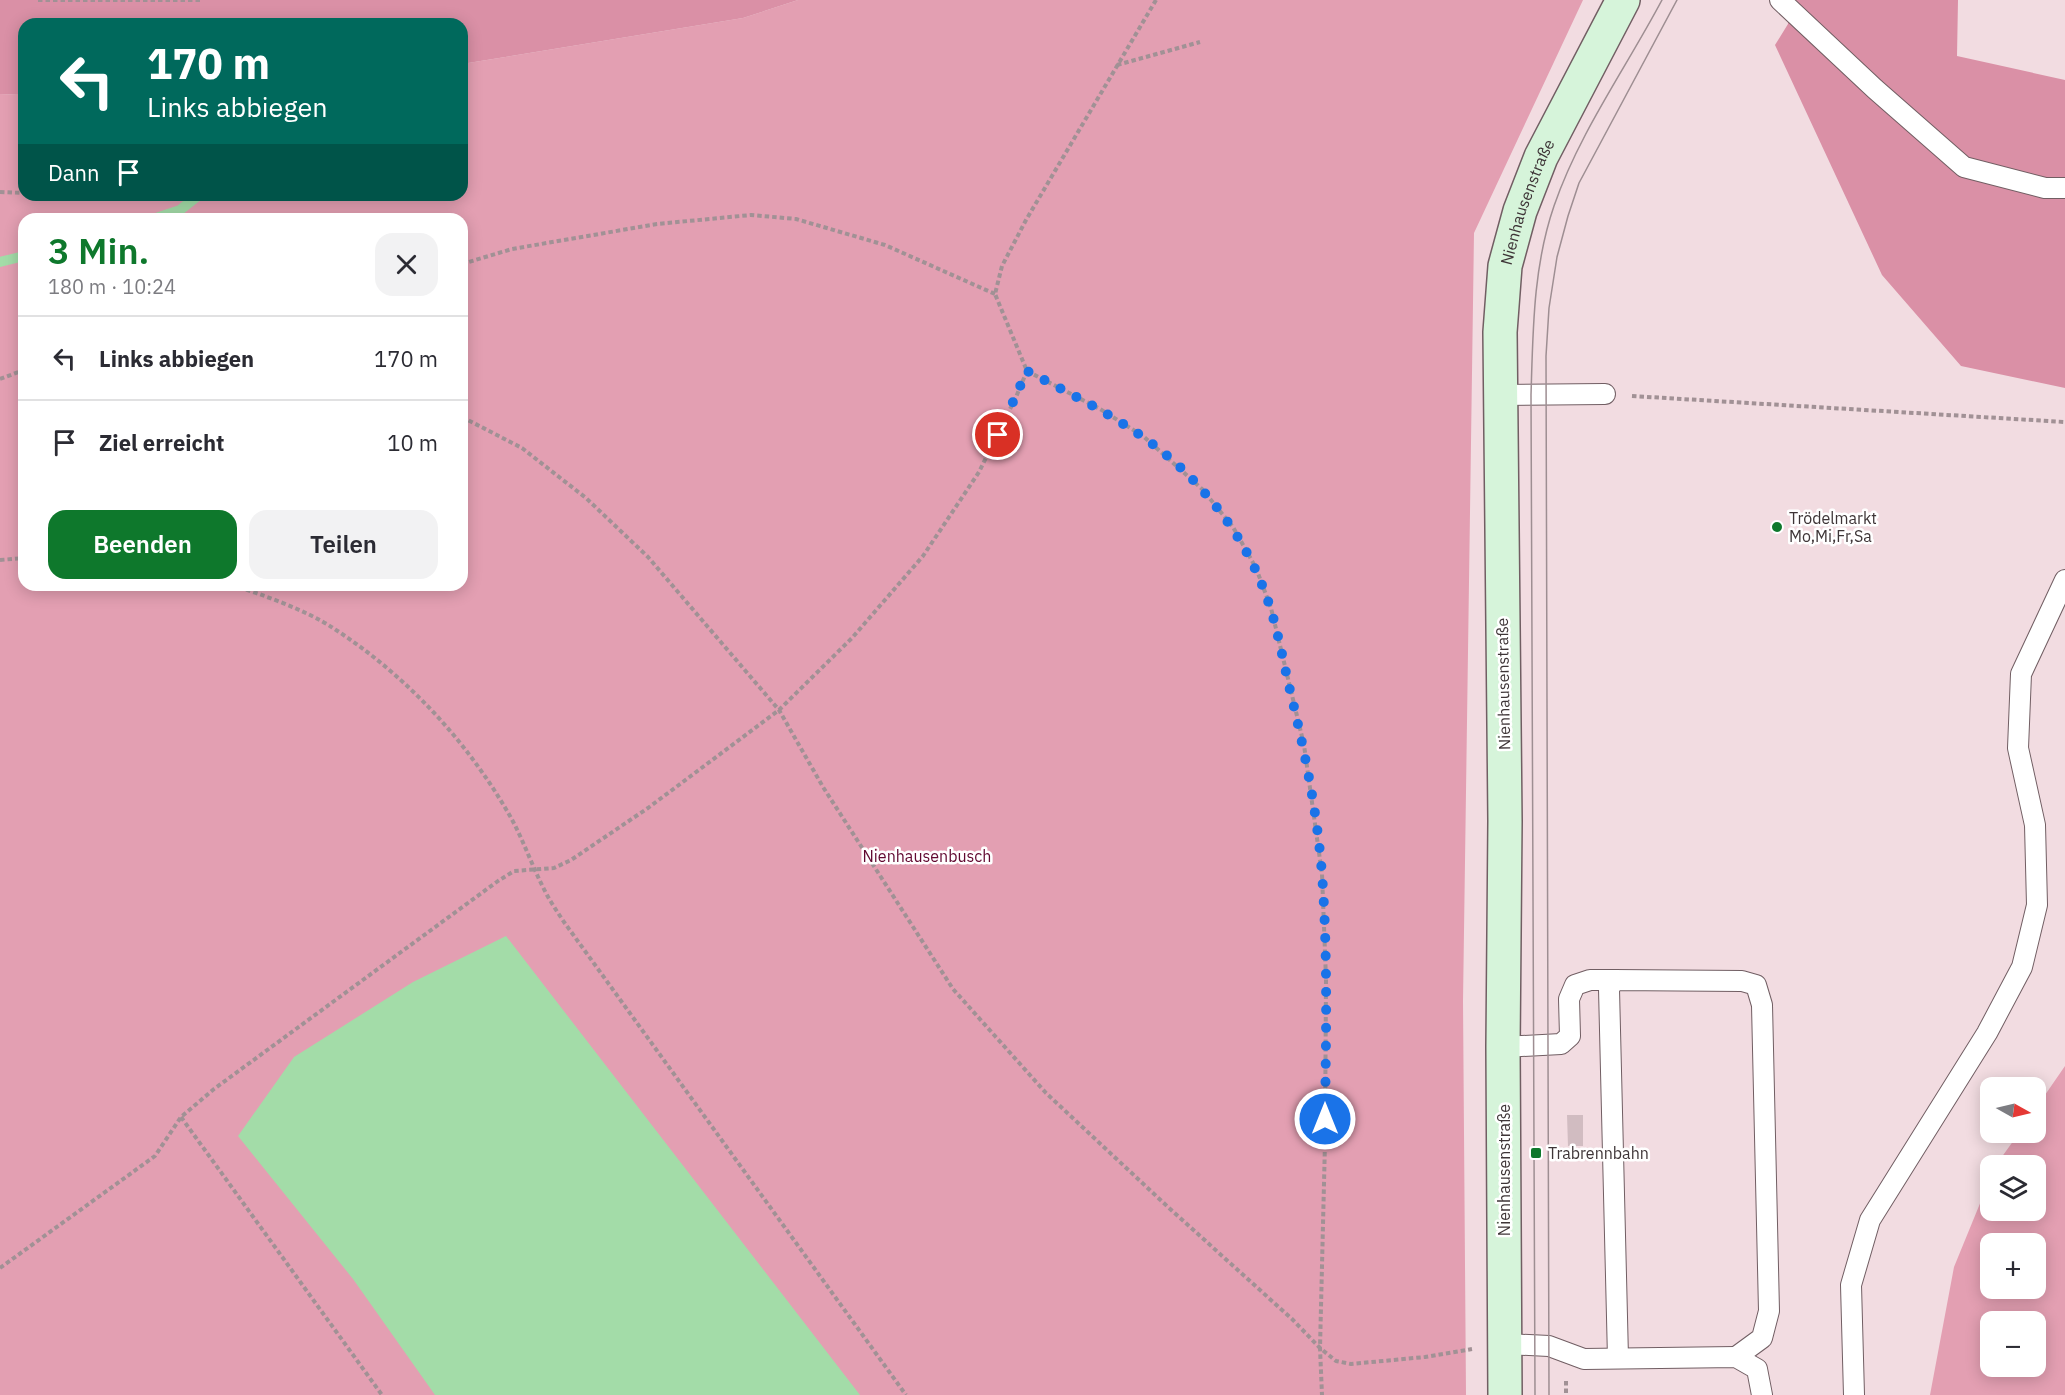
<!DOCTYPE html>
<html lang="de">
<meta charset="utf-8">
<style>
:root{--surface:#fff;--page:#f2f2f3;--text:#2b2b33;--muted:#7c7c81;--line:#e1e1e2;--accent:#0e782c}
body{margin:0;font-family:"IBM Plex Sans",sans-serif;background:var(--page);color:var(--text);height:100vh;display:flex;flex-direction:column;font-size:22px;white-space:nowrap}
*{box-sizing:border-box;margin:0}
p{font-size:20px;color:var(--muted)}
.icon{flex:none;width:33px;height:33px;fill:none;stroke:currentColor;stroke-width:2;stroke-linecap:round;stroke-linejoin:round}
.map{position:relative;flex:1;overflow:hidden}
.panel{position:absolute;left:18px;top:213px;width:450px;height:378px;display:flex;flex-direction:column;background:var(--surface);border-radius:18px;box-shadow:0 3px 15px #0003}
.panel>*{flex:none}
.banner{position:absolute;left:18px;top:18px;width:450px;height:183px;border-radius:18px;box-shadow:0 3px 15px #0003;background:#00695c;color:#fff;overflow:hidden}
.needle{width:39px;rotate:98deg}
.fabs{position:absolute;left:1980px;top:1077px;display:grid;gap:12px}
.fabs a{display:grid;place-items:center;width:66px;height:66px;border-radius:12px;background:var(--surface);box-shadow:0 3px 15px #0003;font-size:30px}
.pin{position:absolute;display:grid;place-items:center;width:51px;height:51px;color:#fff;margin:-26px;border:3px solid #fff;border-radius:50%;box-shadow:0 2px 6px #0007}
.me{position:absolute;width:66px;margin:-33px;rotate:0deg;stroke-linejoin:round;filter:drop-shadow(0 0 4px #0008)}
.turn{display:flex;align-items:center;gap:21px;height:126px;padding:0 30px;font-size:27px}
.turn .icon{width:78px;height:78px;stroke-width:2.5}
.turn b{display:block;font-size:42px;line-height:51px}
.then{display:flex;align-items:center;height:57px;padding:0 30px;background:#0003;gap:12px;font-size:22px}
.round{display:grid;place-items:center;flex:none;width:63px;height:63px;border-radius:18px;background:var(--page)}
.headline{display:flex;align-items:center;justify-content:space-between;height:102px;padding:0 30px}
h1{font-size:36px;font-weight:600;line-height:45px;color:var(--accent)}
.action{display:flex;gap:12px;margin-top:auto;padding:12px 30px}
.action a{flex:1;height:69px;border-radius:18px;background:var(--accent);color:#fff;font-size:24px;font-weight:600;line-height:69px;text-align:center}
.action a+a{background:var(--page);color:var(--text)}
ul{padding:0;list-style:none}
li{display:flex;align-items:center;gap:18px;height:84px;padding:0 30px;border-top:2px solid var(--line)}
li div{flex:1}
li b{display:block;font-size:22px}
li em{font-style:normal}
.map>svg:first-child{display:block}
.green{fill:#e39fb2;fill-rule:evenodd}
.forest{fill:#da90a6}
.water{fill:#a3dca8}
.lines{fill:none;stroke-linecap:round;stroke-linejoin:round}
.stream{stroke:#a3dca8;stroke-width:10}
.building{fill:#d1bcc1}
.service-casing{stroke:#715e63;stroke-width:22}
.secondary-casing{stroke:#715e63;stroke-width:36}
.path{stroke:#a19195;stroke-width:4;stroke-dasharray:4.5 3;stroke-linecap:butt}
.service{stroke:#fff;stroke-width:20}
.secondary{stroke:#d6f4da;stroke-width:33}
.tram{stroke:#9e8e92;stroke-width:1.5}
.route{stroke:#1a73e8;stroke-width:10;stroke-dasharray:0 18}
.poi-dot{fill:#0e782c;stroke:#fff;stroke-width:2}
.labels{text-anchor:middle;stroke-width:5;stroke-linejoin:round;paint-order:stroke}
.street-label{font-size:16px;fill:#3e3537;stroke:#fff}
.poi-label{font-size:16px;fill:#3e3537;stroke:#fff;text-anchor:start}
.park-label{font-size:16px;fill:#610830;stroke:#fff}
</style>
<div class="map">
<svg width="2065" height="1395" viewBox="0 0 2065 1395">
<rect width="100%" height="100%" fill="#f2dce1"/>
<g class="green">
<path d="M798,0H1583L1474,233L1463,1001L1466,1395H0V94L24,95V195H462V64L743,18ZM24,219H462V585H24Z"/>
<path d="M2065,1066V1395H1930L1954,1267L1990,1179V1210H2036V1166L1996,1165L2019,1133L2036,1132V1108ZM1990,1244H2036V1288H1990ZM1990,1322H2036V1366H1990Z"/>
</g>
<g class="forest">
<path d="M0,0H798L743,18L462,64V24H24V95L0,94Z"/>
<path d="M1787,0H1958L1957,56L2065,80V388L1961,366L1882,275L1775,45L1788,24Z"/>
</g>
<path class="water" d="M506,936L860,1395H435L353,1279L238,1136L294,1057L413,982Z"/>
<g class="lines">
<g class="stream">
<path d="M153,219L180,210L199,195"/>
<path d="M0,262L24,256"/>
</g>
</g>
<path class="building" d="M1567,1115H1583V1146H1568Z"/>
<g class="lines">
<defs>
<g id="service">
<path d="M1780,0L1875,89L1964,167L2045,188H2065"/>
<path d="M1500,395L1605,394"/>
<path d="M1503,1047L1561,1044L1570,1036L1569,999L1575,985L1590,980H1614"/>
<path d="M1505,1344L1549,1346L1584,1359L1736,1357L1757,1369L1762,1395"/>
<path d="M1618,1358L1609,989L1614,980L1742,981L1756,985L1762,1005L1769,1311L1762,1338L1736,1357"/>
<path d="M1854,1395L1851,1285L1870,1220L1987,1033L2022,967L2037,905L2035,825L2018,748L2021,674L2065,580"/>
</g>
<g id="secondary">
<path id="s1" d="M1505,1395L1503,1047L1505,821L1500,332L1505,266L1520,211L1541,157L1623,0"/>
</g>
</defs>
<use href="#service" class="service-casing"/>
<use href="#secondary" class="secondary-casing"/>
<g class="path">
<path d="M38,0H201"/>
<path d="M1156,0L1026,220L1002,266L995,294L1027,371L1100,409L1143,436L1202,489L1233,527L1256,568L1271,608L1304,745L1322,874L1326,979L1325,1142L1320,1348L1322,1395"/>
<path d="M1117,65L1200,42"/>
<path d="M0,192L24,193"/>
<path d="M53,195L75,196"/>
<path d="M462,264L512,249L657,224L751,215L796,219L885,245L995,294"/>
<path d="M0,379L24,370"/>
<path d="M1632,396L2065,422"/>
<path d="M462,417L522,448L586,498L648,557L779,710L823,787L953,989L1046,1093L1168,1207L1292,1319L1320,1348L1336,1361L1351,1364L1425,1357L1472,1349"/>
<path d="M0,560L24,558"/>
<path d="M232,585C261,594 308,611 333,628C406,675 467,741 510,816C524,841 533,869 547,895C552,904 558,913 564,922L906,1395"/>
<path d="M181,1117L382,1395"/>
<path d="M0,1268L155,1156L181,1117L214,1089L498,881L514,871L554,868L571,860L648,808L779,710L852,638L923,556L979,472L1016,397L1027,371"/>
<path d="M1566,1381V1395"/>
</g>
<use href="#service" class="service"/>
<use href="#secondary" class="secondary"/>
<g class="tram">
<path d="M1535,1395L1531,395C1533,331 1533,267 1554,206C1579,133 1626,68 1662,0"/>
<path d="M1549,1395L1546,356L1549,308L1557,257L1568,216L1579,183L1677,0"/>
</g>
</g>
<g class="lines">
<path class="route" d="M998,435L1027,371C1090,404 1155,435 1202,490C1233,524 1256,563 1270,607C1278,632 1283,660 1289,686C1304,748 1317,810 1322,874C1328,955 1326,1037 1325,1119"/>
</g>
<g class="poi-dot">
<circle cx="1777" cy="527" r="6"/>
<rect x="1530" y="1147" width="12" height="12" rx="3"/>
</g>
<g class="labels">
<g class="street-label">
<text dy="6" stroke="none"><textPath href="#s1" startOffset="1197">Nienhausenstraße</textPath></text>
<text transform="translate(1503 684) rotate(-91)" y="6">Nienhausenstraße</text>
<text transform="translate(1504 1170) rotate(-90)" y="6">Nienhausenstraße</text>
</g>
<g class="poi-label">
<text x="1789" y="524">Trödelmarkt<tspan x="1789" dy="18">Mo,Mi,Fr,Sa</tspan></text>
<text x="1548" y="1159">Trabrennbahn</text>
</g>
<g class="park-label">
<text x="927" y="862">Nienhausenbusch</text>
</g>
</g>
</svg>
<div class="fabs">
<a><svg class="needle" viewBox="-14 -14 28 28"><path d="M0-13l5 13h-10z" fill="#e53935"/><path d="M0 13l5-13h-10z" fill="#7c7c81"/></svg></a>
<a><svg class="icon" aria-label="layers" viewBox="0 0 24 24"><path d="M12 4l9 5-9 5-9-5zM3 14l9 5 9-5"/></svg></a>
<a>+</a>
<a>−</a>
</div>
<div class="pin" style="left:998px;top:435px;background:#d93025"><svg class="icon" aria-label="arrive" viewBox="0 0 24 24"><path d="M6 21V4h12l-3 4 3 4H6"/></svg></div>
<svg class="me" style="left:1325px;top:1119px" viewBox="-20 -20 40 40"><circle r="17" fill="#1a73e8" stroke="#fff" stroke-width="3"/><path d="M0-11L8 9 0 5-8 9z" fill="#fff"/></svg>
<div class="banner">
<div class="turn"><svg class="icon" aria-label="left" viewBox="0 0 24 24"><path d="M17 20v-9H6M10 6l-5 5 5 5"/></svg><div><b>170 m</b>Links abbiegen</div></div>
<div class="then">Dann<svg class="icon" aria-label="arrive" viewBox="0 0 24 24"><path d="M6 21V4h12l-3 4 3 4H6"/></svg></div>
</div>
<section class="panel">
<div class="headline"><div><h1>3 Min.</h1><p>180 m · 10:24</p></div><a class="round"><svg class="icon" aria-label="close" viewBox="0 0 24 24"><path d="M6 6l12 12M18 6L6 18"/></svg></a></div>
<ul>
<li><svg class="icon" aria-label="left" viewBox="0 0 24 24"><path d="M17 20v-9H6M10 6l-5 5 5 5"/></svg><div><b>Links abbiegen</b></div><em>170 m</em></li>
<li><svg class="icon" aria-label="arrive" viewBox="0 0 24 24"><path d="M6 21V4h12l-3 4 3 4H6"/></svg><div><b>Ziel erreicht</b></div><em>10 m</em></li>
</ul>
<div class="action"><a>Beenden</a><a>Teilen</a></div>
</section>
</div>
